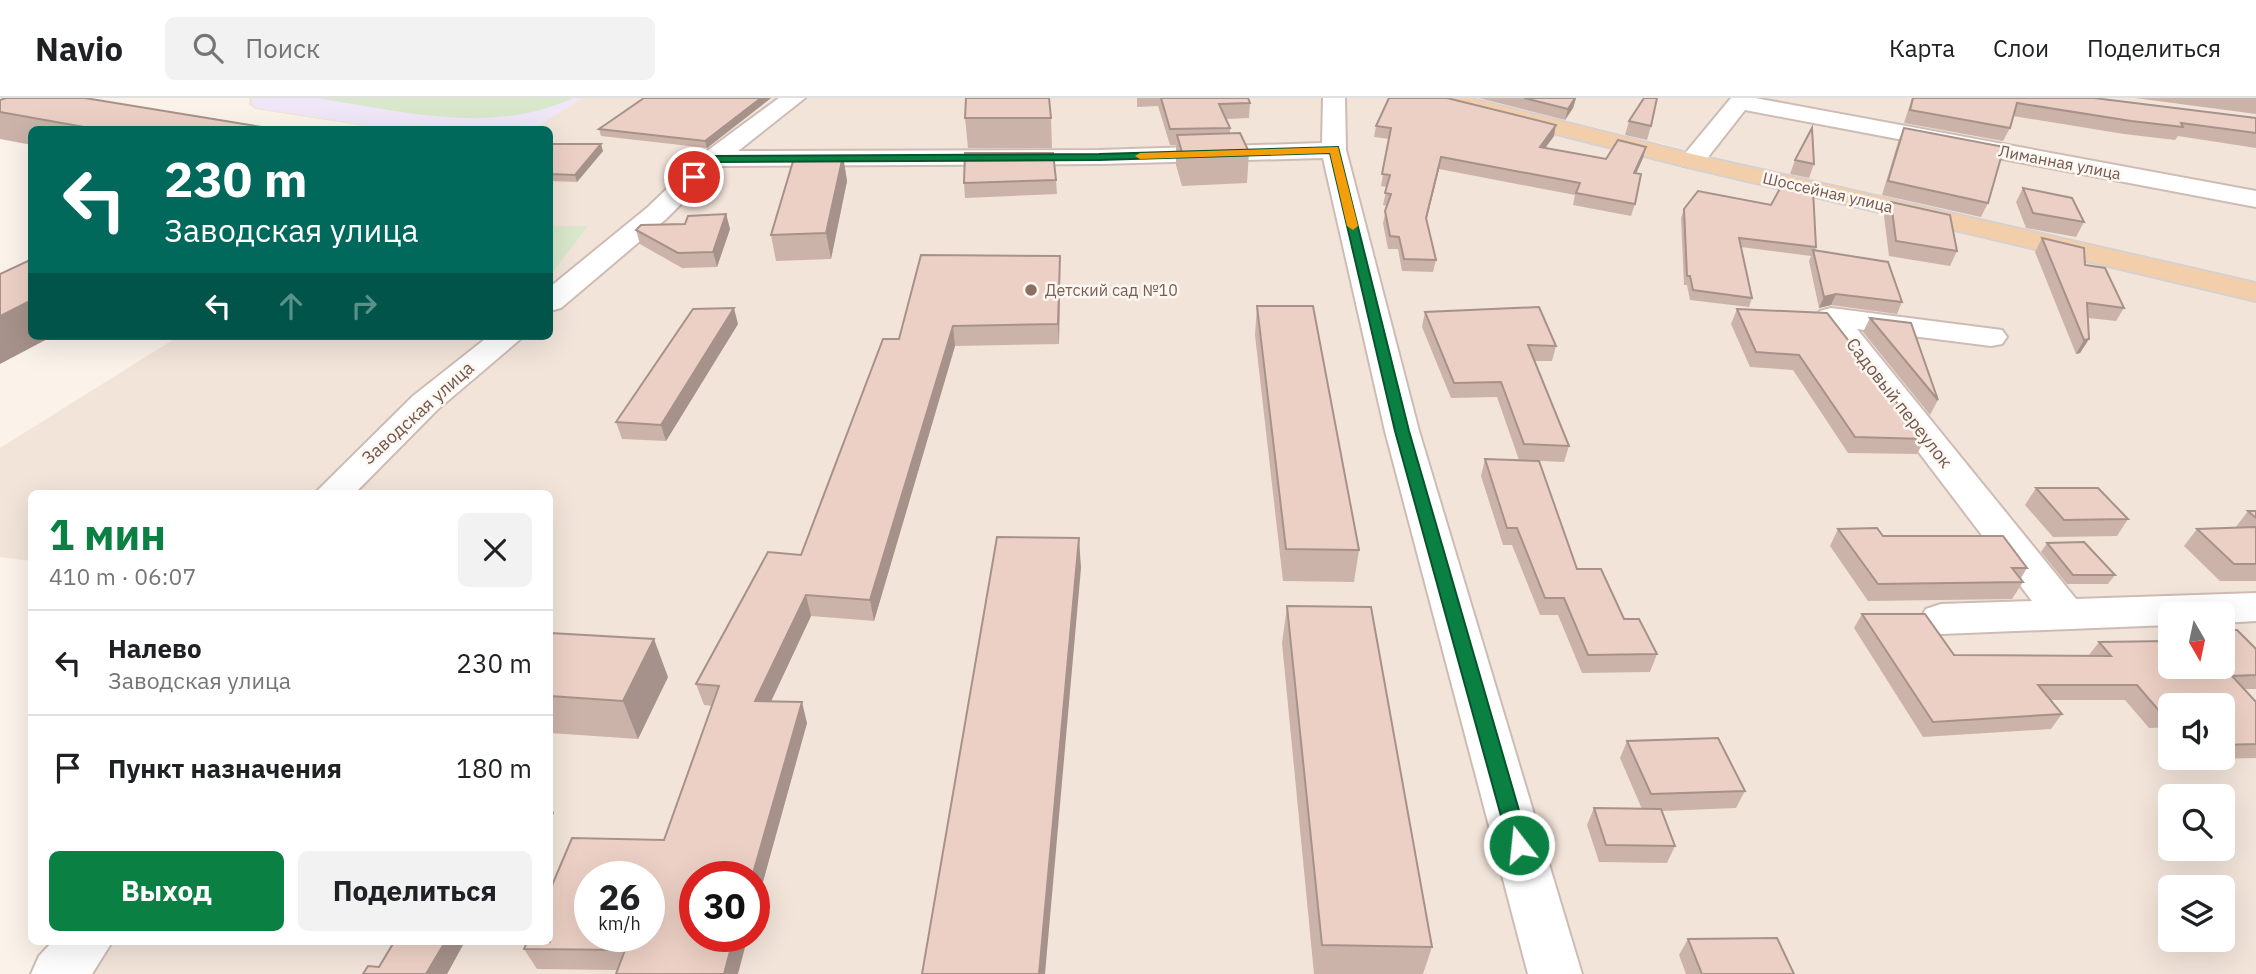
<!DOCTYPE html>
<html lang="ru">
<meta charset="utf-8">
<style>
:root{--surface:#fff;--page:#f2f2f2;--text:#202124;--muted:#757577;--line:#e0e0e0;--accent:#0b8043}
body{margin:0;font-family:"IBM Plex Sans",sans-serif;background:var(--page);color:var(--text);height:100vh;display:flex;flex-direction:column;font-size:26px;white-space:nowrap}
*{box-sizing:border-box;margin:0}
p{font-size:23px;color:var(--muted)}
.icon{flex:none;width:38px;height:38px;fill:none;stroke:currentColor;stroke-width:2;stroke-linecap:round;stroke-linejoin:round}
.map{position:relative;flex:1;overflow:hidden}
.drawer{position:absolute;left:28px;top:392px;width:525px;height:455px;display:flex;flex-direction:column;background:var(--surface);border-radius:10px;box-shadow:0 7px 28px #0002}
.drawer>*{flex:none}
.top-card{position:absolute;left:28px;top:28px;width:525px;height:214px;border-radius:10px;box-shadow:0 7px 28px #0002;background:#00695c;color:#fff;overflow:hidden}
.needle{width:46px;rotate:171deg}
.controls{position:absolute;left:2158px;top:504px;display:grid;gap:14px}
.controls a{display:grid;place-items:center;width:77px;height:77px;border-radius:10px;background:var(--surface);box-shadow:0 7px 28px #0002;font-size:35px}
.speed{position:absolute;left:574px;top:763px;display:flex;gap:14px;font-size:35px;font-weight:700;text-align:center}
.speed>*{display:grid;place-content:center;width:91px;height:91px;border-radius:50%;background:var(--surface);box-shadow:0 7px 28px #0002;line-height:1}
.speed small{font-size:18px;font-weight:400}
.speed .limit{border:10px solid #d22;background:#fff;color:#111}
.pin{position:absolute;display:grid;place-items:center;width:60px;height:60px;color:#fff;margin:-30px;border:4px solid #fff;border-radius:50%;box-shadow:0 2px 7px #0007}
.me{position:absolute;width:77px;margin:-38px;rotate:344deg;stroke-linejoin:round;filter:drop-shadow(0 0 5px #0008)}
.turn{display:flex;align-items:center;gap:24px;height:147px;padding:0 21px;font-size:32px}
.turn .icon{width:91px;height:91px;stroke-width:2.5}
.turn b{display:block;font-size:49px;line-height:60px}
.lanes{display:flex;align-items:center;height:66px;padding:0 21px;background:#0003;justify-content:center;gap:35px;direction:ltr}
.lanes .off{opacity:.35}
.round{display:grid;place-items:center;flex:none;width:74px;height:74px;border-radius:10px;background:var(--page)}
.summary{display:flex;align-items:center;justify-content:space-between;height:119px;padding:0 21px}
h1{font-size:42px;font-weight:700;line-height:52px;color:var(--accent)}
.cta{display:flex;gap:14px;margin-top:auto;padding:14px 21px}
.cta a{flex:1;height:80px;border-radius:10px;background:var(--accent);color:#fff;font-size:28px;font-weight:700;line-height:80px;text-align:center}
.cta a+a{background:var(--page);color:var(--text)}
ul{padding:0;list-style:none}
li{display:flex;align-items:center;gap:21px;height:105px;padding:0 21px;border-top:2px solid var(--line)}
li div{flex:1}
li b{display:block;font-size:26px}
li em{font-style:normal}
header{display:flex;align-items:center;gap:42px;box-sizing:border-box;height:98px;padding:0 35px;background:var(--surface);border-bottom:2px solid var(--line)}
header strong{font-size:33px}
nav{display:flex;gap:38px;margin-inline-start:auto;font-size:24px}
.search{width:490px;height:63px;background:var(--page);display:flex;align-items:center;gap:18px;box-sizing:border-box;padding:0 24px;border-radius:10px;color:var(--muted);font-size:26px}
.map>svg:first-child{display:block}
.residential{fill:#f2e4d9;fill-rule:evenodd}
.education{fill:#efe7f7}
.green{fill:#d9e7ca}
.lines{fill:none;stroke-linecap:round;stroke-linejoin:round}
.minor-casing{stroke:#cebcb4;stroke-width:4}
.major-casing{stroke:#d8d0ce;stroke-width:4}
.minor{fill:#fff;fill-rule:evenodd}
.major{fill:#f2cfaa;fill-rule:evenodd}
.wall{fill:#ccb3a9}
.shaded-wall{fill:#a6928a}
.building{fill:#edd0c5;stroke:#a6928a;stroke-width:2;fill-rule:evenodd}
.route{fill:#0b8043;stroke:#07532c;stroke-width:2}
.slow{fill:#f59e0b}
.education-dot{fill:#8d6e63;stroke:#fdf7f1;stroke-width:2.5}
.labels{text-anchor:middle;stroke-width:5;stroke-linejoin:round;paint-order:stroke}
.far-street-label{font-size:16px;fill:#735850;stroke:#fdf7f1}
.far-education-label{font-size:16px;fill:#785e54;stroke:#fdf7f1;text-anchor:start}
.street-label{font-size:18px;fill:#735850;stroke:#fdf7f1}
</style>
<header>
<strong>Navio</strong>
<div class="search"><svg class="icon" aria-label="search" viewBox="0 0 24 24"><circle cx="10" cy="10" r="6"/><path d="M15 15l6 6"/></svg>Поиск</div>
<nav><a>Карта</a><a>Слои</a><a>Поделиться</a></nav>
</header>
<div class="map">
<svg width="2256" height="876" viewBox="0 0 2256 876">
<rect width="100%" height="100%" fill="#fbf2ea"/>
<g class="residential">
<path d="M249,0H1416L1671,65L2256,204V876H85L110,844H550V396H32L31,463L0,459V350L179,238H550V32L384,31L255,11L249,7ZM2170,516H2222V569H2170ZM2170,607H2222V660H2170ZM2170,698H2222V751H2170ZM590,779H649V838H590ZM695,779H754V838H695ZM2170,789H2222V842H2170Z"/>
<path d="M1474,0H2256V183L1971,121Z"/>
</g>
<path class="education" d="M252,0H583L532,32L390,31L258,10L253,7Z"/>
<g class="green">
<path d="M317,0H573C490,38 402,13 317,0Z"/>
<path d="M550,128H588L550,177Z"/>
</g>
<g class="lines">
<defs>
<g id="minor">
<path d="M779,0H805L738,53L1099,52L1322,45L1323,0H1345L1346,52L1419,333L1582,876H1528L1385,333L1323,60L1099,66L719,68L666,121L561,210L550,213V189L648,109L703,56Z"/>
<path d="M1731,0H1755L2256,93V109L1745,12L1701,68H1683L1680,63L1683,58Z"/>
<path d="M1831,210L2002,232L2007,239L2002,246L1991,248L1857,231L2076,501L2256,495V523L2222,525V516H2170V527L1941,536L1926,531L1920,521L1926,511L1941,506L2032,503L1816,219L1820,213Z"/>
<path d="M489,238H524L437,312L354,396H314L413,298Z"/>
<path d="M52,844H112L92,876H31L39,858Z"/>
</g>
<path id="major" d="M1430,0H1468L1692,56L2256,185V203L1692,70L1433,5Z"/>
</defs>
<use href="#minor" class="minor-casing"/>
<use href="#major" class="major-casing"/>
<use href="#minor" class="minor"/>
<use href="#major" class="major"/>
</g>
<g class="wall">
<path d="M644,0H771L707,50L601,38L599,31Z"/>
<path d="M1137,0H1248L1250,5L1249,20L1226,21L1230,30V35L1249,54L1247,85L1182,88L1176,67V47H1170L1158,8L1137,9Z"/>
<path d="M1479,0H1576L1573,10L1565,22Z"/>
<path d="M1912,0H2094L2256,20V50L2178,38L2175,42L2124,36L2013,18L2010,30L2003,43L1904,25Z"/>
<path d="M2135,0H2256V16Z"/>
<path d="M0,2L280,32H32V47L0,41Z"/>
<path d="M965,20H1051L1052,50H968Z"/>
<path d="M1629,23L1651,28L1647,42L1625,37Z"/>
<path d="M1376,28L1554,38L1545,50L1606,61L1646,49L1643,60L1636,75L1635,106L1631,118L1573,107L1575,97L1439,71L1426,122L1436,162L1433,174L1402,173L1398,151H1388L1383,125L1387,108L1383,107L1387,89L1381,88L1389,41L1374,39Z"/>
<path d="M1904,30L1988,105L1981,119L1882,97L1898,44Z"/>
<path d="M550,50L603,53L577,84L550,83Z"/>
<path d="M843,58L847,83L831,161L776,163L771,137Z"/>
<path d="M1795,62L1814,66L1809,80L1790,76Z"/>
<path d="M1056,82L1057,96L965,100L964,85Z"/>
<path d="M2023,90L2084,124L2076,139L2026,130L2016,104Z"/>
<path d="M1891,104L1957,153L1950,168L1889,158L1884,118Z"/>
<path d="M1684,111L1816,149L1815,152L1902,204L1897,216L1831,207L1819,210L1809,163L1811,158L1741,149L1752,200L1749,209L1690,202L1687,187H1684L1681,120Z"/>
<path d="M726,116L730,131L717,169L682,170L640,146L636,132L685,126Z"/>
<path d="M2042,140L2085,167L2124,210L2116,223L2088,220L2089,241L2080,255L2076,256L2035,154Z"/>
<path d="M1060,177L1059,246L955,248L874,523L811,518L771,603L807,625L754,816V779L617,872L537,871L524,851L664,742L712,608L704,607L696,586L801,457L899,241Z"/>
<path d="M1257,208L1359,452L1354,484L1283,483L1255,237Z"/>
<path d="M1737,211L1925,341L1917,356L1848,355L1793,272L1750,269L1731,226Z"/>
<path d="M1425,214L1556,248L1552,263H1534L1569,348L1564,364L1519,362L1497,299L1451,300L1422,229Z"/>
<path d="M1870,220L1938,302L1930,317L1863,234Z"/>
<path d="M738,226L666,343L622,341L616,324Z"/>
<path d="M1485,361L1577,471L1657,556L1650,574L1582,575L1558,517H1540L1512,447H1503L1481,378Z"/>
<path d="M2036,390L2128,421L2117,438L2053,439L2025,407Z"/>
<path d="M2248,413H2256V483H2220L2184,448L2197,431L2235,430Z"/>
<path d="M1838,431L1883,438L2027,470L2021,480L2023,484L2012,501L1868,503L1830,448Z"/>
<path d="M2047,445L2115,477L2108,486H2067L2041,454Z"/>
<path d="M1287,508L1432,849L1423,876H1314L1282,545Z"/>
<path d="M1862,516L1954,557H2089L2099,544L2256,551V591H2244L2256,604V660L2209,661L2207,660H2222V607H2170V629L2149,630L2125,602H2050L2062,616L2051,631L1923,639L1854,530Z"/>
<path d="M550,535L668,579L638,641L550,635Z"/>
<path d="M1627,643L1745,693L1736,710L1662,713L1675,748L1667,765L1599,764L1587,727L1594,710L1642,711L1620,660Z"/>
<path d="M1688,841L1794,876H1686L1679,857Z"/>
<path d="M394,844H483L481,847L464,845L447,876H363L379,869Z"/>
</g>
<g class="shaded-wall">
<path d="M761,0H771L707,50L705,43Z"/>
<path d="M1576,0L1573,10L1565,22L1568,11Z"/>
<path d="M1556,27L1554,38L1538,60L1540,49Z"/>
<path d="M601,46L603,53L577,84L575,77Z"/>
<path d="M1646,49L1643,60L1631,87L1634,75Z"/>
<path d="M843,58L847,83L831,161L826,135Z"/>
<path d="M1441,59L1439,71L1424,132L1426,120Z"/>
<path d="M726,116L730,131L717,169L713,154Z"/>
<path d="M1060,158V177L1059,246L1058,226Z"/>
<path d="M1836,196L1831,207L1819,210L1824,199Z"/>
<path d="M32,202V238H53L0,266V218Z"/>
<path d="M734,210L738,226L666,343L661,327Z"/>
<path d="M953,228L955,248L874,523L870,502Z"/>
<path d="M2089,241L2080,255L2076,256L2084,242Z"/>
<path d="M1079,440L1081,470L1045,876H1039Z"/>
<path d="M806,497L811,518L761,625L755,603Z"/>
<path d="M654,541L668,579L638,641L623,603Z"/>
<path d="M802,604L807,625L754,816V779H752Z"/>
<path d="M550,705L554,715L550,723Z"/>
<path d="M734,838H748L738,876H724Z"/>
<path d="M445,844H463L464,845L447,876H426Z"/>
</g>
<g class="building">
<path d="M6,0H85L280,32H101L0,14V2Z"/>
<path d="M644,0H761L705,43L599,31Z"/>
<path d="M966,0H1049L1051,20H965Z"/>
<path d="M1161,0H1248L1250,5L1219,6L1230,30L1170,31Z"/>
<path d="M1389,0H1447L1556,27L1540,49L1606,61L1618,42L1646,49L1634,75L1641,76L1635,106L1576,95L1580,85L1441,59L1426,120L1436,162L1404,161L1399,139L1390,138L1385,113L1391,96L1385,95L1390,77L1382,76L1391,30L1376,28Z"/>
<path d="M1524,0H1575L1568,11Z"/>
<path d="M1644,0H1657L1651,28L1629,23Z"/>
<path d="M1913,0H2094L2256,20V35L2181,25L2183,29L2131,23L2017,5L2010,30L1910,12Z"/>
<path d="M1812,30L1814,66L1795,62Z"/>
<path d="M1904,30L2004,49L1988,105L1888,83Z"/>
<path d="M1240,35L1249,54L1183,58L1177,37Z"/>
<path d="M553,46H601L575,77L550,76V50Z"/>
<path d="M965,55H1053L1056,82L964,85Z"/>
<path d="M843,58L826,135L771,137L794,60Z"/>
<path d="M1783,85L1813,92L1816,149L1739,140L1752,200L1693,192L1690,178H1687L1684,111L1698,93L1771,107Z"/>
<path d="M2023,90L2072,100L2084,124L2033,115Z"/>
<path d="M1891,104L1950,117L1957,153L1896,143Z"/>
<path d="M726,116L713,154L678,155L636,132L641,127L685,126L688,118Z"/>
<path d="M2042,140L2084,150L2085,167L2105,170L2124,210L2087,205L2089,241L2084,242Z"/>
<path d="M1813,152L1888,164L1902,204L1836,196L1824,199Z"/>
<path d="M921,157L1060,158L1058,226L953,228L870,502L806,497L755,603L802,604L752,779H695V838H734L724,876H616L625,852L524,851L527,844H550V792L572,740L664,742L719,588L696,586L768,454L801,457L883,241H899ZM590,779H649V838H590Z"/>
<path d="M32,161V202L0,218V176Z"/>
<path d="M1257,208H1313L1359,452L1286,451Z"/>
<path d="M1539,209L1556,248L1528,247L1569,348L1524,346L1501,284L1454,285L1425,214Z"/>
<path d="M734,210L661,327L616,324L693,211Z"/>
<path d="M1737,211L1827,215L1925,341L1855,339L1799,257L1756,254Z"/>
<path d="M1870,220L1911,225L1938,302Z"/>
<path d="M1485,361L1539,363L1577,471H1601L1624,521H1639L1657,556L1588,557L1564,500H1545L1517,430H1507Z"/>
<path d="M2036,390H2098L2128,421L2064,422Z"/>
<path d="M2248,413H2256V420Z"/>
<path d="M2256,429V466H2234L2197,431Z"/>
<path d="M1877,430L1883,438H2003L2027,470H2012L2023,484L1878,486L1838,431Z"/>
<path d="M997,439L1079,440L1039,876H922Z"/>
<path d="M2084,444L2115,477H2073L2047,445Z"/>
<path d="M1287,508L1371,509L1432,849L1322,847Z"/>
<path d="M1862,516H1925L1954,557L2111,558L2099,544L2170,543V569H2222V532H2237L2256,551V577L2232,578L2256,604V646L2222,647V607H2170V615H2161L2137,587H2038L2062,616L1933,624Z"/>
<path d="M550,535L654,541L623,603L550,598Z"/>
<path d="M1718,640L1745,693L1651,696L1627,643Z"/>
<path d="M1594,710L1661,711L1675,748L1606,747Z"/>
<path d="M1777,840L1794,876H1702L1688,841Z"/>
<path d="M394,844H445L426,876H363L368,868L379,869Z"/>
</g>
<path class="route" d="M1338,49L1409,333L1529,747L1526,753L1519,755L1512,753L1509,747L1395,333L1330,55L1099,62L715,64L697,81L688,79L712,58L1099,56Z"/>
<path class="slow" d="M1338,49L1358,128L1353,132L1347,128L1330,55L1140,61L1135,58L1140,55Z"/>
<circle class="education-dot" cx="1031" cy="192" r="7"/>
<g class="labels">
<g class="far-street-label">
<text transform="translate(2060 64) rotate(11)" y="6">Лиманная улица</text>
<text transform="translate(1828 94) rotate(13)" y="6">Шоссейная улица</text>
</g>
<g class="far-education-label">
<text x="1045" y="198">Детский сад №10</text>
</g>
<g class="street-label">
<text transform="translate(1899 305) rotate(52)" y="6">Садовый переулок</text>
<text transform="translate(418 315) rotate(-42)" y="6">Заводская улица</text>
</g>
</g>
</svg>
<div class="controls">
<a><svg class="needle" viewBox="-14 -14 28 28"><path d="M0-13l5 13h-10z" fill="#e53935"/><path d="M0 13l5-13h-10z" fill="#757577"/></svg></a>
<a><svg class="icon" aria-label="sound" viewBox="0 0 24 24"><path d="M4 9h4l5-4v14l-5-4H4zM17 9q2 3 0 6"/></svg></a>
<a><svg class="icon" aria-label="search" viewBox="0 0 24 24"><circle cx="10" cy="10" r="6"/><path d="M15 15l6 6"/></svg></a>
<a><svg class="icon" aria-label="layers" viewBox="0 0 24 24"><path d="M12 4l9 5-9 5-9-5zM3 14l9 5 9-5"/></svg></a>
</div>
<div class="speed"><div>26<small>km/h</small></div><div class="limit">30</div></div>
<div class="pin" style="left:694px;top:79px;background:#d93025"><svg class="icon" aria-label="arrive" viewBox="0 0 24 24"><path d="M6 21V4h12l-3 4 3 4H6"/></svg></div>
<svg class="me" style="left:1519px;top:747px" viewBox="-20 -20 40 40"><circle r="17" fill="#0b8043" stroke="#fff" stroke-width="3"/><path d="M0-11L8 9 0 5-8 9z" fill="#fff"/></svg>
<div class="top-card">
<div class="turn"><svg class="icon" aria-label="left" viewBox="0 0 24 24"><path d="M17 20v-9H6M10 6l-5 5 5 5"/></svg><div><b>230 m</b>Заводская улица</div></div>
<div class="lanes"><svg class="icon" aria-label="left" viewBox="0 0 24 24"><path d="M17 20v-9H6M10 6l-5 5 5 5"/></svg><svg class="icon off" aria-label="ahead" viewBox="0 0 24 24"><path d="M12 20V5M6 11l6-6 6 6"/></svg><svg class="icon off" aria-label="right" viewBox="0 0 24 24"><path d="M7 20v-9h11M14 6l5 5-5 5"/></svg></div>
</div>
<section class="drawer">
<div class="summary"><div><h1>1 мин</h1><p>410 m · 06:07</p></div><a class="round"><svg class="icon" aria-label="close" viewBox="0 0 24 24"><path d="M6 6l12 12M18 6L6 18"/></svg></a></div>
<ul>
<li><svg class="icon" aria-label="left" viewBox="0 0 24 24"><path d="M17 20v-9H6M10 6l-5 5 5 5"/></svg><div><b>Налево</b><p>Заводская улица</p></div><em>230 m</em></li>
<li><svg class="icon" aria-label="arrive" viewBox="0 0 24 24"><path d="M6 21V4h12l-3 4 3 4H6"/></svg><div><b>Пункт назначения</b></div><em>180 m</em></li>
</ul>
<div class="cta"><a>Выход</a><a>Поделиться</a></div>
</section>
</div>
